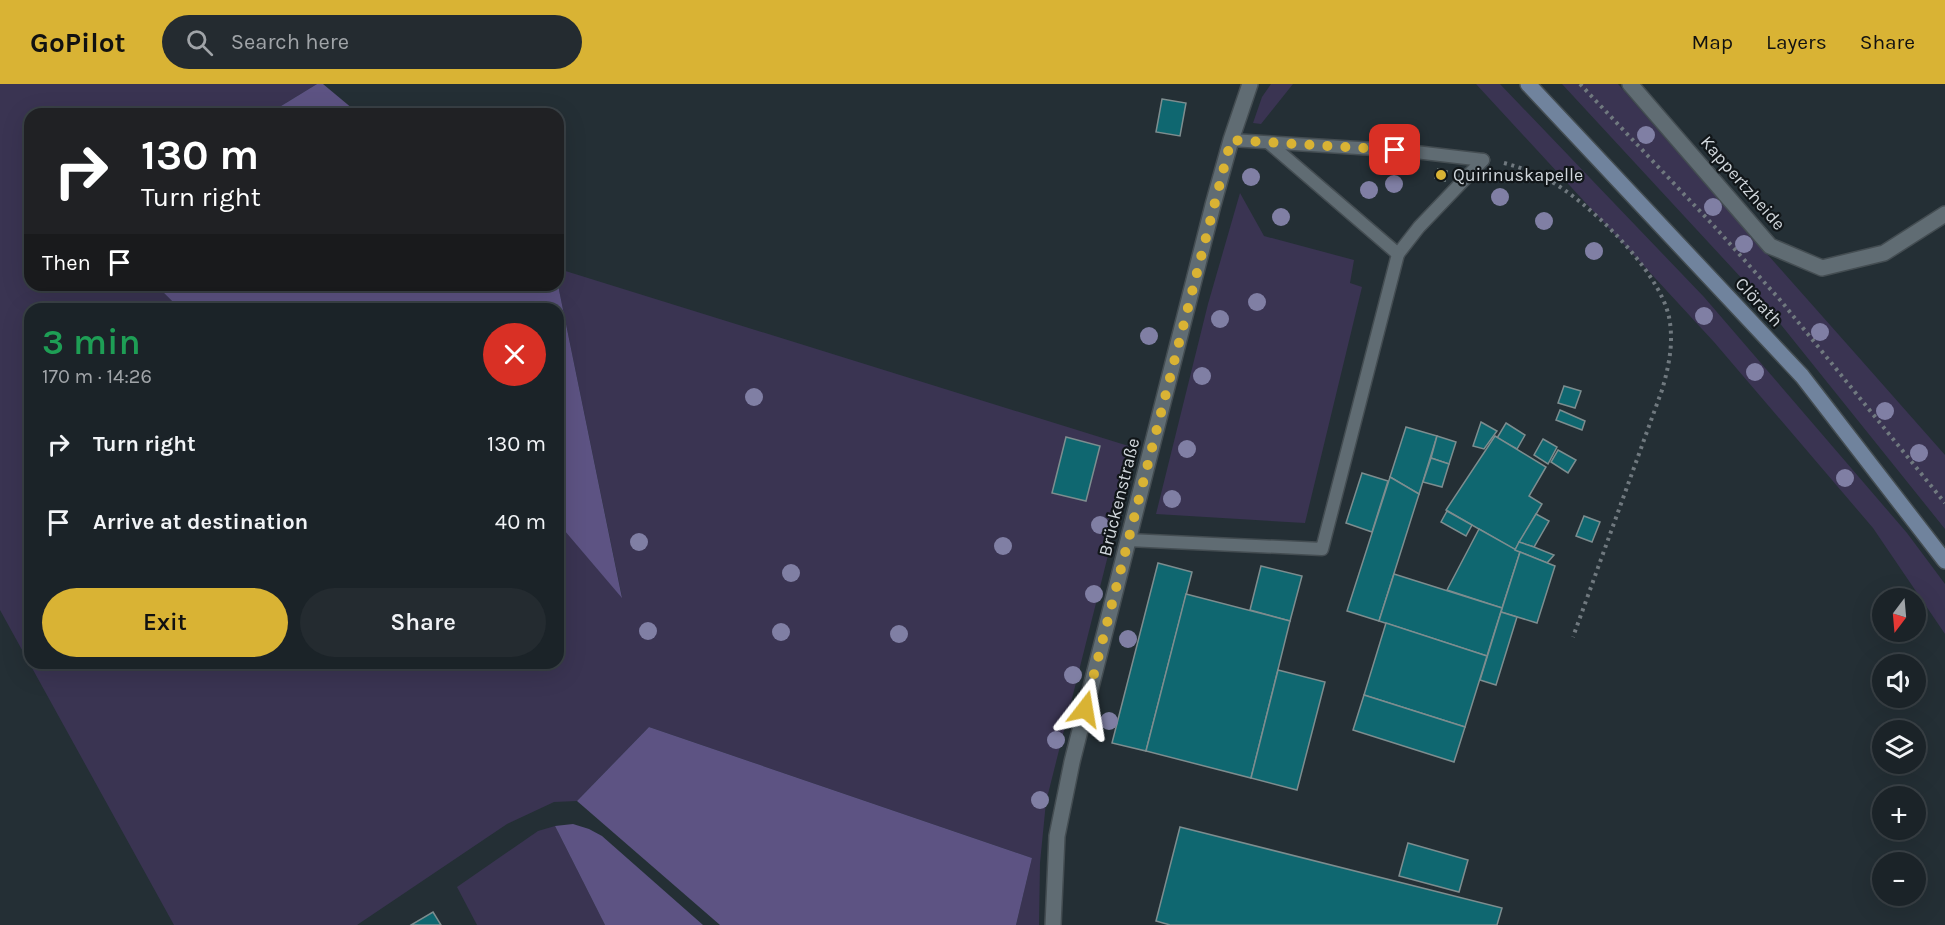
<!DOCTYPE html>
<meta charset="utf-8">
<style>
:root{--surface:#1b2328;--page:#242b30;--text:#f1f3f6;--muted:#a0a4a8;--line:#394045;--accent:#d9b334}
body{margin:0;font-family:Karla,sans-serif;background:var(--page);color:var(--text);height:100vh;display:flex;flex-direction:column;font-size:22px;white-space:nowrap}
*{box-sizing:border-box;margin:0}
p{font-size:20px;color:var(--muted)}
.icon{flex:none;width:33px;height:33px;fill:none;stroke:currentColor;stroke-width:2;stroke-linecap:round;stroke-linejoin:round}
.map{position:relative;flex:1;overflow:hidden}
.sheet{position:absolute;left:24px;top:219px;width:540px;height:366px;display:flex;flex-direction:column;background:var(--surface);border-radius:18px;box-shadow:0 6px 24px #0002,0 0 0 2px var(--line)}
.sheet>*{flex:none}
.top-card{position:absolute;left:24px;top:24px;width:540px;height:183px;border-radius:18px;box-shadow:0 6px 24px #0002,0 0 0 2px var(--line);background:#202124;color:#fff;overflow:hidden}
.needle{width:39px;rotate:196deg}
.buttons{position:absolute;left:1872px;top:504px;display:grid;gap:12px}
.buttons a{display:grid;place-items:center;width:54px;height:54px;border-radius:50%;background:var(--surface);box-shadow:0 6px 24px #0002,0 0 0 2px var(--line);font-size:30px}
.pin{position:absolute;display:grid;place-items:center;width:51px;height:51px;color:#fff;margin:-26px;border-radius:12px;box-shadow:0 3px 9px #0006}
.me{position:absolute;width:66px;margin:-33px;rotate:14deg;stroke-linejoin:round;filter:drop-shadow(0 0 4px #0008)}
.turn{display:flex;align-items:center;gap:21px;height:126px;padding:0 18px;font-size:27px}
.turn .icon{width:78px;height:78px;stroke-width:2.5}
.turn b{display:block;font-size:42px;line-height:51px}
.then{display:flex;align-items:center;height:57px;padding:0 18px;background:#0003;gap:12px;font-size:22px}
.round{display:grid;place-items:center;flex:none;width:63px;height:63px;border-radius:32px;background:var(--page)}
.summary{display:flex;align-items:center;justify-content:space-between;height:102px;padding:0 18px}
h1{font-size:36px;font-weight:600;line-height:45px;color:#1e9e55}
.primary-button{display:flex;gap:12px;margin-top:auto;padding:12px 18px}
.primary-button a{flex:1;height:69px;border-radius:36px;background:var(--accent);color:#111;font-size:24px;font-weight:600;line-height:69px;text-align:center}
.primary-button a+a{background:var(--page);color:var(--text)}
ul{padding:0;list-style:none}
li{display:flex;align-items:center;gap:18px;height:78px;padding:0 18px}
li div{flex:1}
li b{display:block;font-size:22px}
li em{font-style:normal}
header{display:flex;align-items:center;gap:36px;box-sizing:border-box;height:84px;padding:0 30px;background:var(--accent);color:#111}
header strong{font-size:28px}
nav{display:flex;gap:33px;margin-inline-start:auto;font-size:21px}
.search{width:420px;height:54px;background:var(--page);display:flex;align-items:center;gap:15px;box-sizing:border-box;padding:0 21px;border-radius:33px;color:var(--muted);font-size:22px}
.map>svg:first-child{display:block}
.green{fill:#3a3452}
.forest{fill:#5d5383}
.building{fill:#0f6770;stroke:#7d8d8f;stroke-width:1.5}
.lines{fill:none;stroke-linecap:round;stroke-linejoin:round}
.service-casing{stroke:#444d52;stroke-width:15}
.minor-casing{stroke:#444d52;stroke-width:18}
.secondary-casing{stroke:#444d52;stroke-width:18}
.path{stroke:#70797f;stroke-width:4;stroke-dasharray:3 4.5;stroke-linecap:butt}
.service{stroke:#606c73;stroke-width:12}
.minor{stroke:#606c73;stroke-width:15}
.secondary{stroke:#70839d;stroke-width:15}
.tree{fill:#807fa4}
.route{stroke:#d9b334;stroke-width:10;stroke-dasharray:0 18}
.poi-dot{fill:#d9b334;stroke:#111619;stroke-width:2}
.labels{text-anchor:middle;stroke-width:4.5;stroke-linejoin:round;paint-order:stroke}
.poi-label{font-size:18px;fill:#d1d7dc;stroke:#111619;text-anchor:start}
.street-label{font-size:18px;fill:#d1d7dc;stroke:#111619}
</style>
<header>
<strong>GoPilot</strong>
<div class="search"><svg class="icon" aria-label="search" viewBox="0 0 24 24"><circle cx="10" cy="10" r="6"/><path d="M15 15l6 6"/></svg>Search here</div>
<nav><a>Map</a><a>Layers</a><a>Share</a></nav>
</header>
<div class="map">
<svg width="1945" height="841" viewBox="0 0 1945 841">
<rect width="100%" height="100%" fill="#242f35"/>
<g class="green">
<path d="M0,0H317L268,30H30V201H156L180,225H30V579H558V439L622,513L558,201L559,185L1135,364L1046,718L1040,779L1039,841H1016L1032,774L649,643L577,717L554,718L507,740L357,841H174L0,526Z"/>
<path d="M1271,0H1293L1261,40L1253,39L1262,13Z"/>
<path d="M1476,0H1500L1704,213L1907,449L1945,500V550L1873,444L1714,258Z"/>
<path d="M1562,0H1618C1726,125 1836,247 1945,371V445L1758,212Z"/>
<path d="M1240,109L1264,152L1354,176L1350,199L1362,203L1305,439L1156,430L1208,220Z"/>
<path d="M555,742L605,841H477L457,803L538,747Z"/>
</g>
<g class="forest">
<path d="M317,0H323L359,30H268Z"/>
<path d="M156,201H558L622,514L558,439V225H180Z"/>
<path d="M649,643L1032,774L1016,841H720L577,717Z"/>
<path d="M573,740L589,745L602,752L703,841H605L555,742Z"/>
</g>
<g class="building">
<path d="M1162,15L1186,19L1180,52L1156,48Z"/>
<path d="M1438,85L1447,87L1445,97L1435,94Z"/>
<path d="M1564,302L1581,307L1575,324L1558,319Z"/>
<path d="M1560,326L1585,337L1582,346L1556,336Z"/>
<path d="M1481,338L1497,347L1484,365L1473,362Z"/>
<path d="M1506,339L1525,351L1517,365L1497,354Z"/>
<path d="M1406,343L1437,352L1419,410L1390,393Z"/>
<path d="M1437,352L1456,358L1449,380L1431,374Z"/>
<path d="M1495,352L1546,383L1529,412L1542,420L1515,466L1446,426Z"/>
<path d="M1066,353L1100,362L1086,417L1052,409Z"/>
<path d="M1543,355L1557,363L1548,380L1534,371Z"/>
<path d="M1558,366L1576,376L1568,389L1551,378Z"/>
<path d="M1431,374L1449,380L1442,403L1423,398Z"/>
<path d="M1362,389L1388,397L1372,448L1346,439Z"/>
<path d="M1390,393L1419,410L1379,537L1347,527Z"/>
<path d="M1447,427L1472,441L1466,452L1441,438Z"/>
<path d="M1536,430L1549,437L1534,463L1519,458Z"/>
<path d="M1584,432L1600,438L1592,458L1576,452Z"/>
<path d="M1479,445L1520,468L1502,524L1447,506Z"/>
<path d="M1519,458L1534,463L1554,471L1547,479L1515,466Z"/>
<path d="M1520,468L1555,482L1537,539L1501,528Z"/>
<path d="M1158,479L1192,488L1146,667L1112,659Z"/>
<path d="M1261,482L1302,492L1290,537L1250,526Z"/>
<path d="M1394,490L1502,524L1487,572L1379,537Z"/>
<path d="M1186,510L1290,537L1251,694L1146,667Z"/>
<path d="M1501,528L1517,533L1496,601L1480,596Z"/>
<path d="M1386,539L1487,572L1465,643L1364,611Z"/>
<path d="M1278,586L1325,598L1297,706L1251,694Z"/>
<path d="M1364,611L1465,643L1454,678L1353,646Z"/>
<path d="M1180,743L1502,824L1497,841H1170L1156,837Z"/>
<path d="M1408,759L1468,776L1459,808L1399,792Z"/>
<path d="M433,828L441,841H411Z"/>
</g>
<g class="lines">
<defs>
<g id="service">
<path d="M1231,56L1407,67L1483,76"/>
<path d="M1398,170L1419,143L1483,76"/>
<path d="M1128,456L1322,465L1398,170L1269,59"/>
</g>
<g id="minor">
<path d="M1630,0L1770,162L1822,184L1884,169L1945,130"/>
<path d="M1053,841L1057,752L1072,678L1213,121L1231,56L1250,0"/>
</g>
<path id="secondary" d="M1528,0L1802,292L1945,477"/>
</defs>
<use href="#service" class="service-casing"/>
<use href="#minor" class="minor-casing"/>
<use href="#secondary" class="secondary-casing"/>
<g class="path">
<path d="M1580,0L1714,142L1781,217L1945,419"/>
<path d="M1504,79C1519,83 1533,88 1547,95C1589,118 1659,186 1669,233C1674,258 1669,282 1662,306L1573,553"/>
</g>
<use href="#service" class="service"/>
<use href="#minor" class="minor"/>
<use href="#secondary" class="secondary"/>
</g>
<g class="tree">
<circle cx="1646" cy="51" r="9"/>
<circle cx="1251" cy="93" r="9"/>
<circle cx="1394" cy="100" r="9"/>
<circle cx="1369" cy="106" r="9"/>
<circle cx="1500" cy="113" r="9"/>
<circle cx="1713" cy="123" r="9"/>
<circle cx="1281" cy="133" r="9"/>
<circle cx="1544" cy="137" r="9"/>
<circle cx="1744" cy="160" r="9"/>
<circle cx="1594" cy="167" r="9"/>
<circle cx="1257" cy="218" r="9"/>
<circle cx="1704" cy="232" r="9"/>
<circle cx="1220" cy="235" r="9"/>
<circle cx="1820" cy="248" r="9"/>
<circle cx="1149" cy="252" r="9"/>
<circle cx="1755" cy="288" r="9"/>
<circle cx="1202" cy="292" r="9"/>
<circle cx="754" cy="313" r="9"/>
<circle cx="1885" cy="327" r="9"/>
<circle cx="1187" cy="365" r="9"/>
<circle cx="1919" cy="369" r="9"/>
<circle cx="1845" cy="394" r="9"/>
<circle cx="1172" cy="415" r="9"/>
<circle cx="1100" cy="441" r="9"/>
<circle cx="639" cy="458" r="9"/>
<circle cx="1003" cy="462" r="9"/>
<circle cx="791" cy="489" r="9"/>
<circle cx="1094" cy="510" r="9"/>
<circle cx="648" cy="547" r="9"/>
<circle cx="781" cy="548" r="9"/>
<circle cx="899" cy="550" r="9"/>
<circle cx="1128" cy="555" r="9"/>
<circle cx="1073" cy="591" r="9"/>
<circle cx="1109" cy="637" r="9"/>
<circle cx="1056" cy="656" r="9"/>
<circle cx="1040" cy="716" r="9"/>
</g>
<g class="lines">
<path class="route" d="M1085,625L1231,56L1395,66"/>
</g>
<circle class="poi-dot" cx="1441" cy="91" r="6"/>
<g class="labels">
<g class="poi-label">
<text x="1453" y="97">Quirinuskapelle</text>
</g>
<g class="street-label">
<text transform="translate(1743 99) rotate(49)" y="6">Kappertzheide</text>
<text transform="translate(1759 218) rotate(47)" y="6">Clörath</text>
<text transform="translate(1119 413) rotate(-76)" y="6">Brückenstraße</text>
</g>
</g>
</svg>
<div class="buttons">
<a><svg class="needle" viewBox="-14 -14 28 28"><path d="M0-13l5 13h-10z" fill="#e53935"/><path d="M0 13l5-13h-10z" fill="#a0a4a8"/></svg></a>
<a><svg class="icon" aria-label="sound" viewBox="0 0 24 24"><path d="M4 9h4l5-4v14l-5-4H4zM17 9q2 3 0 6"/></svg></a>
<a><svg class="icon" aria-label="layers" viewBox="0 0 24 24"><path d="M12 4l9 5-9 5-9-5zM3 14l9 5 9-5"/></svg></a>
<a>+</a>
<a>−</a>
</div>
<div class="pin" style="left:1395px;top:66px;background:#d93025"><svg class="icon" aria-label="arrive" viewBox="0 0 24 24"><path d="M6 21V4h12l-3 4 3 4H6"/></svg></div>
<svg class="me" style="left:1085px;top:625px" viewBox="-20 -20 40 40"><path d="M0-17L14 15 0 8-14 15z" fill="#d9b334" stroke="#fff" stroke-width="4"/></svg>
<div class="top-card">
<div class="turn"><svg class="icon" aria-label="right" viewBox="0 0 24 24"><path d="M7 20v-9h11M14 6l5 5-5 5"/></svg><div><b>130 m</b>Turn right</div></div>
<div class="then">Then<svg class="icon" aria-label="arrive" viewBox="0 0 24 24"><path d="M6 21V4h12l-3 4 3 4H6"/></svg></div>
</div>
<section class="sheet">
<div class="summary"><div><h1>3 min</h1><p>170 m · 14:26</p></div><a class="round" style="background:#d93025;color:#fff"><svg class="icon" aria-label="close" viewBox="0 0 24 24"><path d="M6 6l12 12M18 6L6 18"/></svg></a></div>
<ul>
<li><svg class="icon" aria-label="right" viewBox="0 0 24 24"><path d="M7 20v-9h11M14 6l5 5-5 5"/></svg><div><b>Turn right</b></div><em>130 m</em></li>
<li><svg class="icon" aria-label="arrive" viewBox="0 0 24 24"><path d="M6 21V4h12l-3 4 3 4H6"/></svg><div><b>Arrive at destination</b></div><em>40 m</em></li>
</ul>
<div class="primary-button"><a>Exit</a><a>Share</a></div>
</section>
</div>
